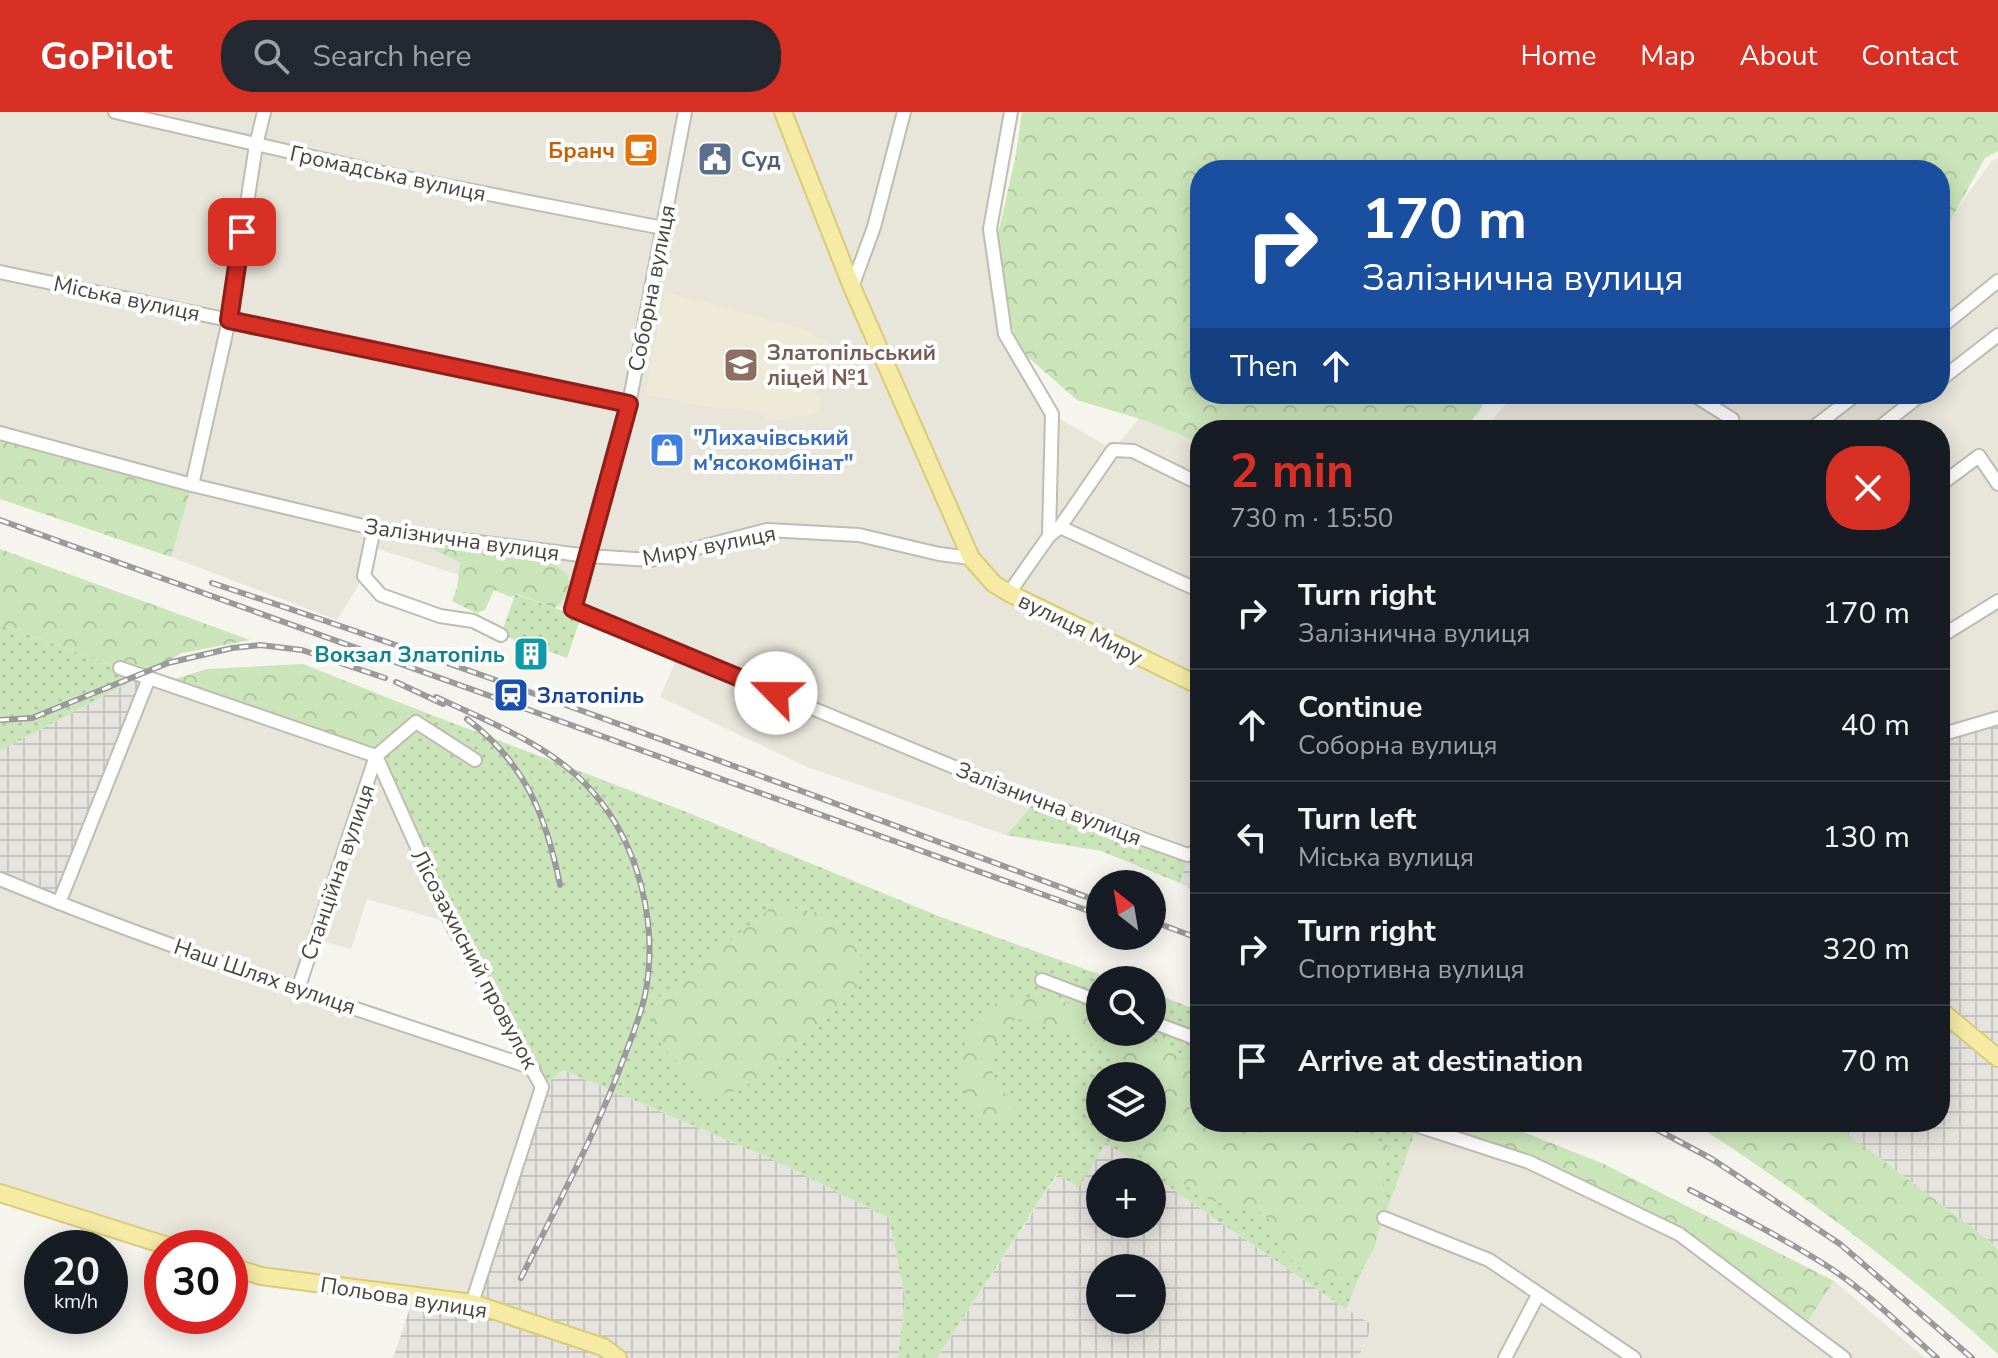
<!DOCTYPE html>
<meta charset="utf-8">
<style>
:root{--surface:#171b24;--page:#242831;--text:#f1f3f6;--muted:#9ea1a6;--line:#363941;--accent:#d93025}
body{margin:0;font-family:"Nunito Sans",sans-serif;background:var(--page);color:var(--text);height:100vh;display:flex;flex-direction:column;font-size:30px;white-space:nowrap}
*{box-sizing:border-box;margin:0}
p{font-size:26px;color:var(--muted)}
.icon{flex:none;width:44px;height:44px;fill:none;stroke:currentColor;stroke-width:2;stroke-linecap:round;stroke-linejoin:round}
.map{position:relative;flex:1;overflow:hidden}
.sheet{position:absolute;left:1190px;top:308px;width:760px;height:712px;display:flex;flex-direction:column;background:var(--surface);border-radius:32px;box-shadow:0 4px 20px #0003}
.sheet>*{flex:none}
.top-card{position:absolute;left:1190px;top:48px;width:760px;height:244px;border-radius:32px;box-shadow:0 4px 20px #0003;background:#1a4fa0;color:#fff;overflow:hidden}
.needle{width:52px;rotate:329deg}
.fabs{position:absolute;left:1086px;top:758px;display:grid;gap:16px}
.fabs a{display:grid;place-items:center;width:80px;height:80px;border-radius:50%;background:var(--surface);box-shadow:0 4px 20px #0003;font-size:40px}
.speed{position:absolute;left:24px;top:1118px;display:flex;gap:16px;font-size:40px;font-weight:700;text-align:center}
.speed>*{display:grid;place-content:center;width:104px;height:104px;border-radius:50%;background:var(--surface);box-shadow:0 4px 20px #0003;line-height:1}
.speed small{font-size:20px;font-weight:400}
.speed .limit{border:12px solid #d22;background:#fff;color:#111}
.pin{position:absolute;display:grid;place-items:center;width:68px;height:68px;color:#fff;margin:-34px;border-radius:16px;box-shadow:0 4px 12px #0006}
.me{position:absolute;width:88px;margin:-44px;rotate:293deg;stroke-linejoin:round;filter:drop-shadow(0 0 6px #0008)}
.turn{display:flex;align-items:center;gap:28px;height:168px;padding:0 40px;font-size:36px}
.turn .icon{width:104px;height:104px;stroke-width:2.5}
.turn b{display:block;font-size:56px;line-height:68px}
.then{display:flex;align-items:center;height:76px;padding:0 40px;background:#0003;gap:16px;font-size:30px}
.round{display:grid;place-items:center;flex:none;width:84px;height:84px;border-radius:32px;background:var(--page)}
.head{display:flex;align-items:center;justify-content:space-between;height:136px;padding:0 40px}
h1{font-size:48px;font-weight:700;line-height:60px;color:var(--accent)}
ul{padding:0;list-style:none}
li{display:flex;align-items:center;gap:24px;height:112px;padding:0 40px;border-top:2px solid var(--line)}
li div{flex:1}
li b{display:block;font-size:30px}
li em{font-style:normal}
header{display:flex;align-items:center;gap:48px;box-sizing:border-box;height:112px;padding:0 40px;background:var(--accent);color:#fff}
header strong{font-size:38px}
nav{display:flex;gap:44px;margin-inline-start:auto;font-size:28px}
.search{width:560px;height:72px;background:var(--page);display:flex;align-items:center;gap:20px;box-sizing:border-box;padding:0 28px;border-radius:32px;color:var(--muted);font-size:30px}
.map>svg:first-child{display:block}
.residential{fill:#e8e6db}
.industrial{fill:url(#industrial-grid);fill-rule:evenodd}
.education{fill:#edead8}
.grass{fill:url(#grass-dots);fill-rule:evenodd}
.forest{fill:url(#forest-crowns)}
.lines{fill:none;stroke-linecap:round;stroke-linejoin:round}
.minor-casing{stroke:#c0bdb0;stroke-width:16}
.major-casing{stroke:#dacb76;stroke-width:20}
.minor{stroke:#fff;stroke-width:12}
.major{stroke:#f6eba5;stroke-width:16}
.rail-casing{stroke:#9a9a9a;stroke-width:6}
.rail{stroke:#fff;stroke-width:3;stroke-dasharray:9;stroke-linecap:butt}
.route-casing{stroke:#8d1f18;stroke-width:20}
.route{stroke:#d93025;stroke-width:14}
.labels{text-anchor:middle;stroke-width:8;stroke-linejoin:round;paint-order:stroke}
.food-label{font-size:22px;font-weight:bold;fill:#c56008;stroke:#fff;text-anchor:end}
.service-label{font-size:22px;font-weight:bold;fill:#4e5e75;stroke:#fff;text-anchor:start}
.street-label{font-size:22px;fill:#49463b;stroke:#fff}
.education-label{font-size:22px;font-weight:bold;fill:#785e54;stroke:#fff;text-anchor:start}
.shop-label{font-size:22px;font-weight:bold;fill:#366cbe;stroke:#fff;text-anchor:start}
.culture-label{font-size:22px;font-weight:bold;fill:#0d838f;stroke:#fff;text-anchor:end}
.transit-label{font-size:22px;font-weight:bold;fill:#164399;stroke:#fff;text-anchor:start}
</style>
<header>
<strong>GoPilot</strong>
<div class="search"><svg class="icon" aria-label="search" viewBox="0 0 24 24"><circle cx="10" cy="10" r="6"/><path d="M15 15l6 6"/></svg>Search here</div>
<nav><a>Home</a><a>Map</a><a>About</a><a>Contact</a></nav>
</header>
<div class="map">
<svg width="1998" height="1246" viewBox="0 0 1998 1246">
<defs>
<pattern id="industrial-grid" width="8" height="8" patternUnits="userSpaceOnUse" patternTransform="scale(2)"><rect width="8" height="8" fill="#e5e3de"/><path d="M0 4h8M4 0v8" fill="none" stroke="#c6c4bf"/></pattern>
<pattern id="grass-dots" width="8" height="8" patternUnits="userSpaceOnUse" patternTransform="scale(2)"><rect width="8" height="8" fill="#cbe5ba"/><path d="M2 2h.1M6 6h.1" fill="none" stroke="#b0c6a1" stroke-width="1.8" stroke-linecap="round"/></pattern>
<pattern id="forest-crowns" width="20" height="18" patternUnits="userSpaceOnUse" patternTransform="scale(2)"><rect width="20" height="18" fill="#cbe5ba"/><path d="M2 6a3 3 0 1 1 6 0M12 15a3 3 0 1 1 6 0" fill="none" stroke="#b0c6a1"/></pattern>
</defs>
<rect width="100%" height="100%" fill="#f5f4ed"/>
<g class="residential">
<path d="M0,0H1011L990,118L1005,222L1052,302L1113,338L1146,298L1200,319V737L1188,743L1036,689L1006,723L807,655L660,585L678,544L565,497L369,434L364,464L337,508L171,445L191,373L0,321Z"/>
<path d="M1998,46V606L1940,623V318H1484L1514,282H1940V119L1992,49Z"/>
<path d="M149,566L376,644L451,811L367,787L351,837L315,827L298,877L533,956L542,975L472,1191L230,1154V1136H174L0,1081V767Z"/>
<path d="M1418,1015L1529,1050L1679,1122L1803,1215L1834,1169L1925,1246H1358L1373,1213L1346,1197Z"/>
</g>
<g class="industrial">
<path d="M141,564L149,566L59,791L0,767V639Z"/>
<path d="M1998,606V1138L1986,1126L1832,1010H1940V623Z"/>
<path d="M1200,737V782L1180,771L1188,743Z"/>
<path d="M563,958L776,1049L889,1106L905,1186L898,1246H393L414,1184L472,1191L542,975Z"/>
<path d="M1106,1030L1148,1060H1100V1112H1152V1063L1346,1197L1373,1213L1358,1246H937L1058,1062ZM1100,1156H1152V1208H1100Z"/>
</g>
<path class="education" d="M665,180L804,217L834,235L840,243L819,263L817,280L822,292L814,302L767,310L766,304L740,297H719L649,283L646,280Z"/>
<g class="grass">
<path d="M515,482L581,505L567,546L501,523Z"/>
<path d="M0,512L141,564L0,639Z"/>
<path d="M411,595L684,699L941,805L1115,868H1100V920H1152V881L1200,899V1010H1419L1384,1106L1346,1197L1152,1063V1060L1106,1031L1079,1075L1057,1062L937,1246H898L905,1186L889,1106L776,1049L563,958L542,975L451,811L376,644L415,610ZM1100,964H1152V1016H1100Z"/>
<path d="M1036,689L1188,743L1180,771L1101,739L1006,723Z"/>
</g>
<g class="forest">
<path d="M1022,0H1998V39L1985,46L1940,127V58H1200V282H1488L1480,298L1464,318H1200V331L1147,309L1077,288L1021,239L998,177L997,126L1015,48Z"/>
<path d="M0,321L192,373L171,445L0,387Z"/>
<path d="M447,434C475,435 614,441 555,496L517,482L510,485L494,478L485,498L476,501L452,489L457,476L460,450L430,436Z"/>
<path d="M0,437L250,528L182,541L141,564L0,512Z"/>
<path d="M303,552L411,595L416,610L376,644L165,570L207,557Z"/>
<path d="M776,792L831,804L861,844L858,876L797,937L740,978L708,984L662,934L652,904L660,884Z"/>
<path d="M1014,885C1043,885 1074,890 1100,903V920C1120,920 1138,920 1157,927C1172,933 1185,947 1200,954V1010H1237L1244,1024C1287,1013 1350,1009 1389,1034L1376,1131C1358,1178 1322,1181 1288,1145C1276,1133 1278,1113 1264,1103C1250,1093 1227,1095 1211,1088C1181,1073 1152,1050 1123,1032L1131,1016H1152V964C1133,964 1129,954 1114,945C1096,934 1029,897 1011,910C1002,916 996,932 990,941L993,962L1013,993L1015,1004C982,1027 956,975 961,947C964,929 977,906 992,894C997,889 1007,887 1014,885Z"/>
<path d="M1419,1010H1498L1604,1052L1834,1169L1803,1216L1679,1122L1529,1050Z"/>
<path d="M1692,1010H1832L1986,1126L1998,1138V1242C1903,1156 1799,1079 1692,1010Z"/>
</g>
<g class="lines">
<defs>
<g id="minor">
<path d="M115,0L401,65L663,116"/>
<path d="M685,0L629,292L588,444L651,448L767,418L859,423L939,442L971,446"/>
<path d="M0,160L629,292"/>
<path d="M852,175L874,115L904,0"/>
<path d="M1940,216L1998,169"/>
<path d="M1940,268L1998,223"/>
<path d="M1692,282L1732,307L1736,318"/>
<path d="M1810,318L1857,282"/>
<path d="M1876,318L1922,282"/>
<path d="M0,321L192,373L376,417L588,444L573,497L1036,689L1188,743L1200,737"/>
<path d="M192,373L229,208L256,33L264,0"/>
<path d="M1940,373L1979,344L1998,372"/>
<path d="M1060,415L1200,479"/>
<path d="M374,416L364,464L381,483L440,504L473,509L501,523"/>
<path d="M1049,424L1060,415L1113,338L1133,339L1200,372"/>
<path d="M1009,481L1049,424L1052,302L1005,222L990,117L1011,0"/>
<path d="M1940,525L1998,489"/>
<path d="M120,556L376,644L451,811L542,975L472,1191"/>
<path d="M1940,623L1998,606"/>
<path d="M376,644L416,610L475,648"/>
<path d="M0,767C174,839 354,896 533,956"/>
<path d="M59,791L149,566"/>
<path d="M1042,868L1100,890"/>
<path d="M298,877L376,644"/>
<path d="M1152,910L1200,928"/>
<path d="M1406,1010L1529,1050L1679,1122L1844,1246"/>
<path d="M1384,1106L1489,1148L1634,1246"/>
<path d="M1505,1246L1538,1183"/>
</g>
<g id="major">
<path d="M783,0L852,175L971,446L994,472L1009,481L1200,574"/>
<path d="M1940,898L1998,946"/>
<path d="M0,1081L174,1136"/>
<path d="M230,1154L261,1164L472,1191L603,1235L618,1246"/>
</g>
</defs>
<use href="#minor" class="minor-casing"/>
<use href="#major" class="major-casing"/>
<use href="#minor" class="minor"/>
<use href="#major" class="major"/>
<defs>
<g id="rail">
<path d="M0,408L1100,803"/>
<path d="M212,471C510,569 805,680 1100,790"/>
<path d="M396,570L443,592"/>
<path d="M436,585C489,610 551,633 591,678C639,731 659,813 645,883C641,902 633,922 626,940C598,1018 558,1091 521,1166"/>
<path d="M467,607C525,651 546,703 560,773"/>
<path d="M0,608L32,606L168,551L232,536L260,533L302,538L385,566"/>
<path d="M1152,809L1200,827"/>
<path d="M1643,1010L1712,1047L1840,1132L1972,1246"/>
<path d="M1690,1078C1735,1101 1781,1125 1824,1152C1865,1178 1901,1214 1937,1246"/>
</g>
</defs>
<use href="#rail" class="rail-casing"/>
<use href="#rail" class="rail"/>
</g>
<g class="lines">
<defs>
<path id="route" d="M242,120L229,208L629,292L573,497L776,581"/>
</defs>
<use href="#route" class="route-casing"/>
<use href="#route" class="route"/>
</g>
<defs>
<symbol id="cafe-square" viewBox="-11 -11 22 22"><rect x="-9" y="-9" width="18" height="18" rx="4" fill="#e8710a" stroke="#fff"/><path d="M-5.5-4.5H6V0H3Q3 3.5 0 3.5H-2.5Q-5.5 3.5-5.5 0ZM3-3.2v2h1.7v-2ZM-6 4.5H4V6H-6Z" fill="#fff"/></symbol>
<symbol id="civic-square" viewBox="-11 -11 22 22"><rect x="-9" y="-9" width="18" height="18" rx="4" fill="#5c6f8a" stroke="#fff"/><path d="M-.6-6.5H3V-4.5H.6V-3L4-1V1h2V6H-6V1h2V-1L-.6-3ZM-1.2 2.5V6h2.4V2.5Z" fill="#fff"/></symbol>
<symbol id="school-square" viewBox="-11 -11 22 22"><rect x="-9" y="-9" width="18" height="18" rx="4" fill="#8d6e63" stroke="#fff"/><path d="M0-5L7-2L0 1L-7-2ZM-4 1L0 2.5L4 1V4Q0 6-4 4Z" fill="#fff"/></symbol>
<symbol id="shop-square" viewBox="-11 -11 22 22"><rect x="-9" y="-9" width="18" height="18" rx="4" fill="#3f7fe0" stroke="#fff"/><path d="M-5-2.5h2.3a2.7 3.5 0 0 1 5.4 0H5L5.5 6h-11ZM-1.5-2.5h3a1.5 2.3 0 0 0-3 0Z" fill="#fff"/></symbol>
<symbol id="building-square" viewBox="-11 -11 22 22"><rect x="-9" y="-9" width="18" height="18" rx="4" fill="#0f9aa8" stroke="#fff"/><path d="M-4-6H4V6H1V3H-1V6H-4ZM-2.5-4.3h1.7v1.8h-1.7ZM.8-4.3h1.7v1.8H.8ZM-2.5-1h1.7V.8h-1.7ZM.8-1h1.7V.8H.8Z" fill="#fff"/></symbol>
<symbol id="station-square" viewBox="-11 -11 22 22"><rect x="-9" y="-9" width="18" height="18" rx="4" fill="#1a4fb4" stroke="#fff"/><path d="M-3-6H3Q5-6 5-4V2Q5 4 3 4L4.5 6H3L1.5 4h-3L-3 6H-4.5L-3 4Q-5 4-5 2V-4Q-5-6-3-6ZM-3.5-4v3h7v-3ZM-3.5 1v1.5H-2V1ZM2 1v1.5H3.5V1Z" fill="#fff"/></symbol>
</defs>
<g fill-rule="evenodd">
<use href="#cafe-square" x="621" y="18" width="40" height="40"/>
<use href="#civic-square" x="695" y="27" width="40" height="40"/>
<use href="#school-square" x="721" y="233" width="40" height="40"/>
<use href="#shop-square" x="647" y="318" width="40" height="40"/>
<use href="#building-square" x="511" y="522" width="40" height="40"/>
<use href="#station-square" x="491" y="563" width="40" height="40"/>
</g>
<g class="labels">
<g class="food-label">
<text x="615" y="46">Бранч</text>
</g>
<g class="service-label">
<text x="741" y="55">Суд</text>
</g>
<g class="street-label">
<text transform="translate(388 61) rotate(12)" y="8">Громадська вулиця</text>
<text transform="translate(651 176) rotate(-79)" y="8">Соборна вулиця</text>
<text transform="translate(127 186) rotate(12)" y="8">Міська вулиця</text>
<text transform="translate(462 427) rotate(8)" y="8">Залізнична вулиця</text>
<text transform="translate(709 433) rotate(-11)" y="8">Миру вулиця</text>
<text transform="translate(1081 516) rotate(26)" y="8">вулиця Миру</text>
<text transform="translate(1049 691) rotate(21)" y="8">Залізнична вулиця</text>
<text transform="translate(337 760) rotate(-71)" y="8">Станційна вулиця</text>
<text transform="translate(475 847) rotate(62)" y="8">Лісозахисний провулок</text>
<text transform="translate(265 864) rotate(19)" y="8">Наш Шлях вулиця</text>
<text transform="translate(404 1185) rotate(9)" y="8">Польова вулиця</text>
</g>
<g class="education-label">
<text x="767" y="248">Златопільський<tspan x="767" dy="25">ліцей №1</tspan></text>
</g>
<g class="shop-label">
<text x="693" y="333">"Лихачівський<tspan x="693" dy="25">м'ясокомбінат"</tspan></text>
</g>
<g class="culture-label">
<text x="505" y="550">Вокзал Златопіль</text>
</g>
<g class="transit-label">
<text x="537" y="591">Златопіль</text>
</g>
</g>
</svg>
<div class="fabs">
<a><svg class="needle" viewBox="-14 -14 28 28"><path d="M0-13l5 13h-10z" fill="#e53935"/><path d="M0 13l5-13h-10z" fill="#9ea1a6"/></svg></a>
<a><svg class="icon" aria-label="search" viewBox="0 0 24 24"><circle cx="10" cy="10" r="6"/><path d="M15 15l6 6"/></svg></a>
<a><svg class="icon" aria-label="layers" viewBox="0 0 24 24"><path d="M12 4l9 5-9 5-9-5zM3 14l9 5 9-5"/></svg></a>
<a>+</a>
<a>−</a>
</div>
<div class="speed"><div>20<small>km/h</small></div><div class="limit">30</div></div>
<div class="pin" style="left:242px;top:120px;background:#d93025"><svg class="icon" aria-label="arrive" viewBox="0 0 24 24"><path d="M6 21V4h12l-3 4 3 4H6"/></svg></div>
<svg class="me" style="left:776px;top:581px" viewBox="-20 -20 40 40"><circle r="19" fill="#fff"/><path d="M0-13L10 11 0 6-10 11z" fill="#d93025"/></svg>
<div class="top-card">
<div class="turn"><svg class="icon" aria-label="right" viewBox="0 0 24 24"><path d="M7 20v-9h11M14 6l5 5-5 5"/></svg><div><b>170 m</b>Залізнична вулиця</div></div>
<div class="then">Then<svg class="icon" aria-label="ahead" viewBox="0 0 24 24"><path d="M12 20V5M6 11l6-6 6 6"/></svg></div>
</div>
<section class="sheet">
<div class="head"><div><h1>2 min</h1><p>730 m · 15:50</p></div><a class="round" style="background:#d93025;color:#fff"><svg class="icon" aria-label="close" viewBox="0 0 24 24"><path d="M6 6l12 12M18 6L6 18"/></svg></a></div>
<ul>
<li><svg class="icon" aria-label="right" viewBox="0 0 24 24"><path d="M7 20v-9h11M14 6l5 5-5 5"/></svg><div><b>Turn right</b><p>Залізнична вулиця</p></div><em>170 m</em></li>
<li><svg class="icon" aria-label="ahead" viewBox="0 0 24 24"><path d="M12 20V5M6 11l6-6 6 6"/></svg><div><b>Continue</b><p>Соборна вулиця</p></div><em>40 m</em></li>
<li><svg class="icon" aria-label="left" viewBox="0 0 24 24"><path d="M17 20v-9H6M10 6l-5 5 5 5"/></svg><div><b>Turn left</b><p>Міська вулиця</p></div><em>130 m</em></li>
<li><svg class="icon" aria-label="right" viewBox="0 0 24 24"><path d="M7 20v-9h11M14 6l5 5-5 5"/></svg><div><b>Turn right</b><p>Спортивна вулиця</p></div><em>320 m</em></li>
<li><svg class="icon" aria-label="arrive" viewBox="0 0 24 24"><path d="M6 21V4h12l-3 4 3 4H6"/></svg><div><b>Arrive at destination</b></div><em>70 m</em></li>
</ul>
</section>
</div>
